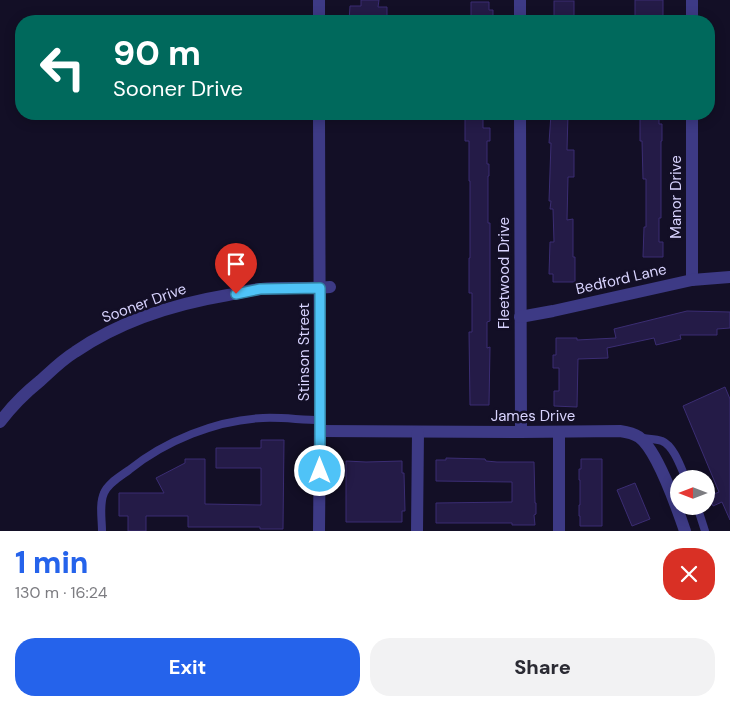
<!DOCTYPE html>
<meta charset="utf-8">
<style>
:root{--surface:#fff;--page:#f2f2f3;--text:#2b2b33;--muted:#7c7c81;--accent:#2563eb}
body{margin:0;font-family:"DM Sans",sans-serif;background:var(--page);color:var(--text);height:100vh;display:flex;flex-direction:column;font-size:19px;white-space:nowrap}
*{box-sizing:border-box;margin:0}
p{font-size:16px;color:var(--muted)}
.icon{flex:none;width:28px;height:28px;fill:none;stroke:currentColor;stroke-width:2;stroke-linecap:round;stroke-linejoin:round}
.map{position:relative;height:531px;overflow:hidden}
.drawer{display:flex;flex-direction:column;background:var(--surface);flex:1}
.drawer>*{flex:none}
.top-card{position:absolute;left:15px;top:15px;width:700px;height:105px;border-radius:20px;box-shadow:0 2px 12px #0003;background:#00695c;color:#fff;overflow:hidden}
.needle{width:32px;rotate:270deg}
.tools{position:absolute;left:670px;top:470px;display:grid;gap:10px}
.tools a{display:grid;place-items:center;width:45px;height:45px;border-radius:50%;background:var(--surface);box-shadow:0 2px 12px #0003;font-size:25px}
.pin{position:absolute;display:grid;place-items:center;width:42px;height:42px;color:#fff;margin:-51px -21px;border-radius:50% 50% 50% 0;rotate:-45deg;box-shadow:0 0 5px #0007}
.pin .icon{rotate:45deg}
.me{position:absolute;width:55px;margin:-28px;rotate:0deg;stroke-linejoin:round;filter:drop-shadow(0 0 4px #0008)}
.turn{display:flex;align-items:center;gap:18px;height:105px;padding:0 15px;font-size:22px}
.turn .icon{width:65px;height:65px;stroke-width:2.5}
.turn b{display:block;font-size:35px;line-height:42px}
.round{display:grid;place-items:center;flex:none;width:52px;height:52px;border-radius:20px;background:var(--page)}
.overview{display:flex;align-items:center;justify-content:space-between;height:85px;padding:0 15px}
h1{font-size:30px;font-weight:800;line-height:38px;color:var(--accent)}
.cta{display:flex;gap:10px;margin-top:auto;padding:10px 15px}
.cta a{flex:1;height:58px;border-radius:20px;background:var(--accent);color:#fff;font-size:20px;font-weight:800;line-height:58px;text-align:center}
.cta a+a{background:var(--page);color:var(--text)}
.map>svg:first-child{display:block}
.building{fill:#241b47;stroke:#3b2d73}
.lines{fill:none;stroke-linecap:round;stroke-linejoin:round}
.service{stroke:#3d3a85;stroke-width:8}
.minor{stroke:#3d3a85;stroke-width:12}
.route-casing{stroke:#337fa1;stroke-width:12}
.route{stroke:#4fc3f7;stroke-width:9}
.labels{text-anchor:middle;stroke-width:5;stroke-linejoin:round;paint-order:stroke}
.street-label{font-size:15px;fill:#d9d4ff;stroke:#130f26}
</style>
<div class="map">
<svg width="730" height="531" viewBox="0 0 730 531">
<rect width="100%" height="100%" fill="#130f26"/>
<g class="building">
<path d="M361,0H379L378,7H387V21H349L350,6H361Z"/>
<path d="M635,0H663V17H650V21H635Z"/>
<rect x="554" y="1" width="20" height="20"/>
<path d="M471,2H489V10H493V21H471Z"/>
<path d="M465,114H483V128H490V141H487V164H489V176H488V223H490V321L487,322V348L490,347L489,405H470L469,332H472V293H469V258H470V181H469V141H465Z"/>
<path d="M551,114H568L567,150H574V177H568L567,220L573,219V257H575V282H553V274H549L550,242H554L553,209H550L551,201H549L551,143H549Z"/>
<path d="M640,114H659V124H662V141H661V218H659V242H663V257H643L644,227H646V179H643L642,141H640Z"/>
<path d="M687,311L730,312V328L717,329V335H680L681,339L656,345L654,338L607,348L608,358L578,359L577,407L554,406V391H559V368H553V355H556V338H577V340L616,338L614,329Z"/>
<path d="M725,387L730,399V520L722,502L713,506L709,496L719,492L683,406Z"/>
<path d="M261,440H284L283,529H260V527H188V516H146V531H128V516H119V493H164L156,478L185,463V459H205V504L261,505V468H216V448H261Z"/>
<path d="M446,458L485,459L486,461L497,462H534L535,503H536V514L534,515L535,525H512V523H436V503L512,502V482L436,481V460H446Z"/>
<path d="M581,459H602V526H580V516H579V505H580V480H579V469H581Z"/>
<path d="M346,461L366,462L402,461V473H404L405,511H402V522H346Z"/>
<path d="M635,483L650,519L632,526L617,490Z"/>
</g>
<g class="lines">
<g class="service">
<path d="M642,438C648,439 656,439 662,441C674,446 681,468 686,479"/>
<path d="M697,506L705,531"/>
<path d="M102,531C102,519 99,504 104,493C108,483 121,476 129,470C165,441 216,420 263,418C282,417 301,420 320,420"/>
</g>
<g class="minor">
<path d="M520,0V21"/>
<path d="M319,21V0"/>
<path d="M692,21V0"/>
<path d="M319,114L320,420L319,531"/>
<path d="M520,114L521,432"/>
<path d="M692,280V114"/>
<path d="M520,317L553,311L692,280L730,277"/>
<path d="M0,422C12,406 25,393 40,381C51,371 62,360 75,352C120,321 174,304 228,295C239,293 250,290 261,289C284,287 307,289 330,287"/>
<path d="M320,431L521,432L620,431C627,432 633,433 639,437C658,451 677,508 685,531"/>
<path d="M417,531L418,432"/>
<path d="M559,531V432"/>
</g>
</g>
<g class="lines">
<defs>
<path id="route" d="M236,294L260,289L320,288V471"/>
</defs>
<use href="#route" class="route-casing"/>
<use href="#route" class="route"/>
</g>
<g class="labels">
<g class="street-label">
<text transform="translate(676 197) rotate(-90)" y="5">Manor Drive</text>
<text transform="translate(504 273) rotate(-90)" y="5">Fleetwood Drive</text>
<text transform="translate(621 279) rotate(-13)" y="5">Bedford Lane</text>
<text transform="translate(144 303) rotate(-20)" y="5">Sooner Drive</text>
<text transform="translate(304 352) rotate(-90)" y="5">Stinson Street</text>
<text x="533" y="421">James Drive</text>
</g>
</g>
</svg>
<div class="tools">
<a><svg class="needle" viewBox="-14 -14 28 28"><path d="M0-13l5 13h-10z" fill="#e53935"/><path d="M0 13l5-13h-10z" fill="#7c7c81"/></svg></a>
</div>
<div class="pin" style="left:236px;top:294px;background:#d93025"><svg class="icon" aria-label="arrive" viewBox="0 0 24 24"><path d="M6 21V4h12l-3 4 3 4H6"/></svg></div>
<svg class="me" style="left:320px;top:471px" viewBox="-20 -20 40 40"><circle r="17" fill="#4fc3f7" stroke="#fff" stroke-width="3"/><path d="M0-11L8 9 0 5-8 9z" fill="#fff"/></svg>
<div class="top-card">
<div class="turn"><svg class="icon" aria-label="left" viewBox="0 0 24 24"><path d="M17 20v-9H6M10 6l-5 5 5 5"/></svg><div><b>90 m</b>Sooner Drive</div></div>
</div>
</div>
<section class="drawer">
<div class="overview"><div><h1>1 min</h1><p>130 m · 16:24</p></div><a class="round" style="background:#d93025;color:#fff"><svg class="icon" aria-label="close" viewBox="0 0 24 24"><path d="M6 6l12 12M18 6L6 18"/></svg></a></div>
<div class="cta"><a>Exit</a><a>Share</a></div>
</section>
